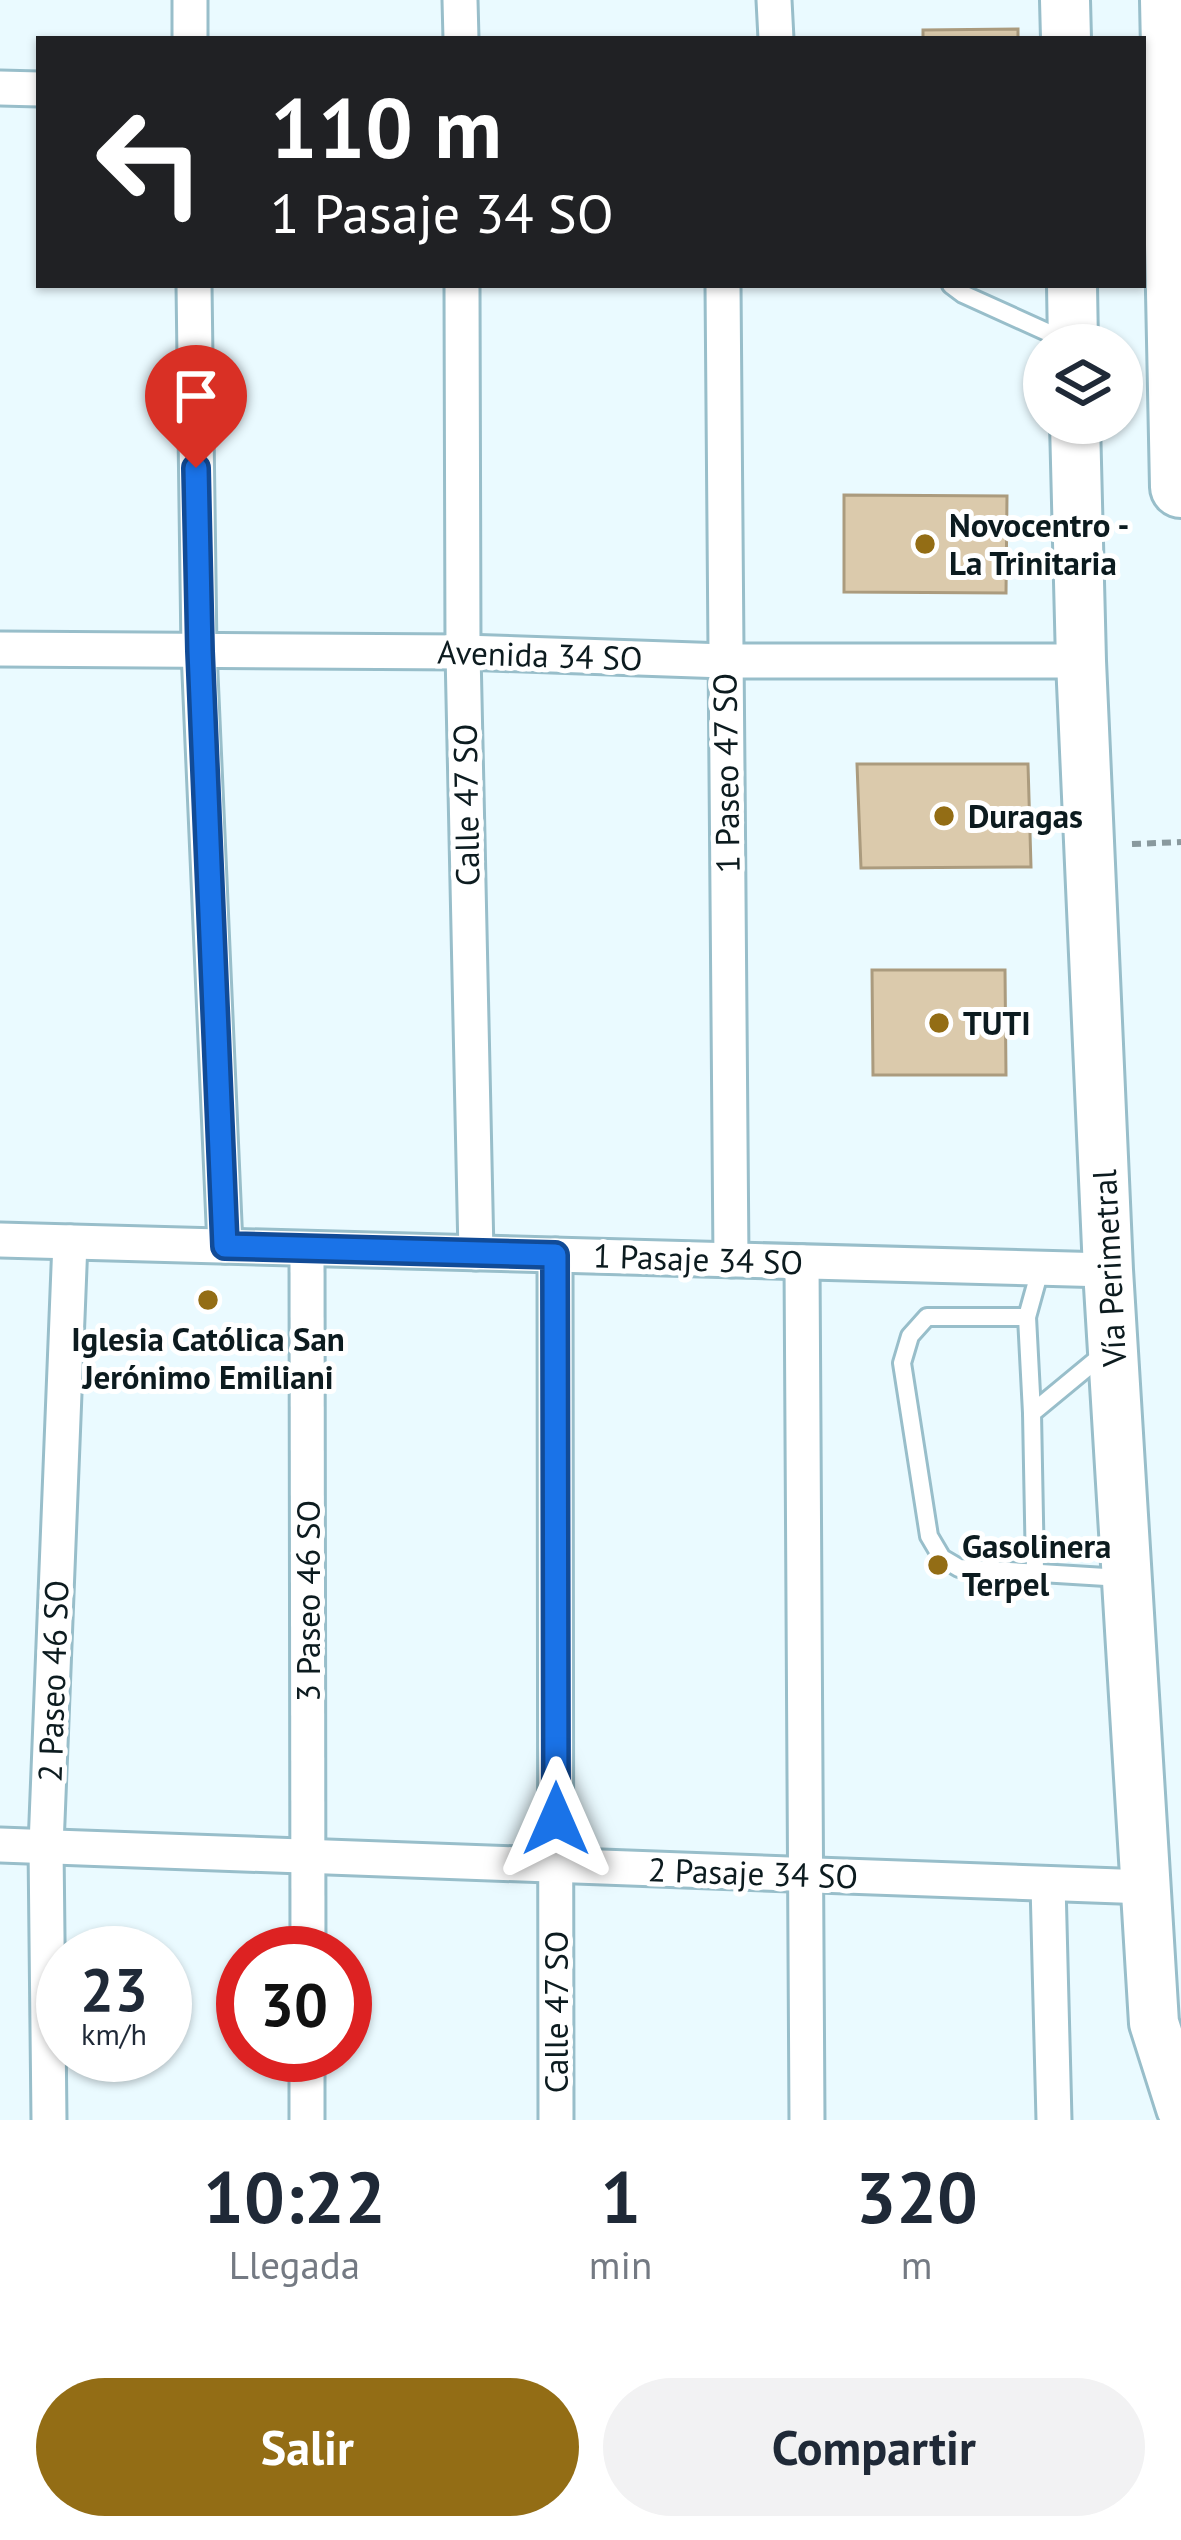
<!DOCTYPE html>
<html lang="es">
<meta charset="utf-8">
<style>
:root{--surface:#fff;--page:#f2f2f3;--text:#1f2937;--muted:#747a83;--accent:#936d15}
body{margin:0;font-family:"PT Sans",sans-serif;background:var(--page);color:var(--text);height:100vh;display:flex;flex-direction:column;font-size:45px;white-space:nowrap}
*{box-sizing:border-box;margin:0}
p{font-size:39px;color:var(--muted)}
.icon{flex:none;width:66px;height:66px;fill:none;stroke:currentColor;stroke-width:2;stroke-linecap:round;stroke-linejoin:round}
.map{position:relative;height:2120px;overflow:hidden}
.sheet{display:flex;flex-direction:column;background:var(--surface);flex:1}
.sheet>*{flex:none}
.top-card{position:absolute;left:36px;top:36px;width:1110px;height:252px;border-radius:0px;box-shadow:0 3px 9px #0004;background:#202124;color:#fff;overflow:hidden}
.controls{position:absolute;left:1023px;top:324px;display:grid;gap:24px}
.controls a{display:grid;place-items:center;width:120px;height:120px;border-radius:50%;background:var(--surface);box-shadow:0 3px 9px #0004;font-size:60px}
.speed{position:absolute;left:36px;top:1926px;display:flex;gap:24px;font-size:60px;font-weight:700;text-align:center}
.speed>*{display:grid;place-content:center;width:156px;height:156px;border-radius:50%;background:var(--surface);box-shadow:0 3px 9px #0004;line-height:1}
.speed small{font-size:30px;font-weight:400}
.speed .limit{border:18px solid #d22;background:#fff;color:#111}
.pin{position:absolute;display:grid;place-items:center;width:102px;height:102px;color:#fff;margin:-123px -51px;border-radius:50% 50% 50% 0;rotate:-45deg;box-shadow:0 0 12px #0007}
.pin .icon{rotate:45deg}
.me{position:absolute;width:132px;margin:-66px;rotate:0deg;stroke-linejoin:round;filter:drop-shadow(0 0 9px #0008)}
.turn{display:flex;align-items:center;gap:42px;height:252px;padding:0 36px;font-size:54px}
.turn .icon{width:156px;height:156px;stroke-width:2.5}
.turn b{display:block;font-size:84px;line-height:102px}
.eta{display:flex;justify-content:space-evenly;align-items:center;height:204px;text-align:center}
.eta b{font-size:72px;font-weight:700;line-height:84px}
.button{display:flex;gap:24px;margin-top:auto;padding:24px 36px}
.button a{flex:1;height:138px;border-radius:72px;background:var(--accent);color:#fff;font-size:48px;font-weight:700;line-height:138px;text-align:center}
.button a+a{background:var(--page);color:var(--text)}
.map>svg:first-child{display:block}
.building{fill:#dbcaac;stroke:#ab9b7e;stroke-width:3}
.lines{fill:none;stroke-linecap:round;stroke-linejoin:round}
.lane-casing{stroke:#98beca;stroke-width:22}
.street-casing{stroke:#98beca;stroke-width:39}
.secondary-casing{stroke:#98beca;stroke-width:54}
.highway-casing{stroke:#98beca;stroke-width:66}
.path{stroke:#89999e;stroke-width:6;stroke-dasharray:9 6;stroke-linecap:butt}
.lane{stroke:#fff;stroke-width:16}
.street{stroke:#fff;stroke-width:33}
.secondary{stroke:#fff;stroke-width:48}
.highway{stroke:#fff;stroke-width:60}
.route-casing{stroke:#114b97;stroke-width:30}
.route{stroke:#1a73e8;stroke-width:21}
.poi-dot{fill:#936d15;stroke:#fff;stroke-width:4.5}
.labels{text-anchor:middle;stroke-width:10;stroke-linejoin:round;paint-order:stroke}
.poi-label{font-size:33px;font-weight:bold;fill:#0c1b1f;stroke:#fff;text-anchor:start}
.street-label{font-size:33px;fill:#0c1b1f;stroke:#fff}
</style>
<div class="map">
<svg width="1181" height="2120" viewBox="0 0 1181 2120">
<rect width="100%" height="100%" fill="#eafaff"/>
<g class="building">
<path d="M1018,29V39H923V30Z"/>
<path d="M844,495L1007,496L1006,593L844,592Z"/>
<path d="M857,764H1028L1031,867L861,868Z"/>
<path d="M872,970H1005L1006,1075H873Z"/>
</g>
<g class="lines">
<defs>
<g id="lane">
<path d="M951,285L963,294L1069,342"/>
<path d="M1040,1270L1027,1317H927L910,1336L902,1363L929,1536L942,1558L959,1568L1122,1578"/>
<path d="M1027,1317L1032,1413"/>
<path d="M1035,1571L1032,1413L1107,1351"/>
</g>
<g id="street">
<path d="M190,0V39"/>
<path d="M460,0L461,39"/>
<path d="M774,0L776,39"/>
<path d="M0,88L39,89"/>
<path d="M194,285L199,651L225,1246"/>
<path d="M462,285L463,652L476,1253"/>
<path d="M723,285L731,1260"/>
<path d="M0,649L463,652L725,661H1081"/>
<path d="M0,1240L1108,1270"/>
<path d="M307,1249L308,1953"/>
<path d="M555,1255L556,2120"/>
<path d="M802,1262L807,2120"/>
<path d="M0,1845L1147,1887"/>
<path d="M1048,1884L1054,2120"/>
<path d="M49,2120L46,1846L70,1242"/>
<path d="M307,2120V2055"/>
</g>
<g id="secondary">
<path d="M1065,0L1066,39"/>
<path d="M1072,285L1073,345"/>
<path d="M1075,423L1081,661L1108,1270L1154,2023L1181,2108"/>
</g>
<path id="highway" d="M1171,0L1181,487"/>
</defs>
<use href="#lane" class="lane-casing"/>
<use href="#street" class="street-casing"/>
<use href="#secondary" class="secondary-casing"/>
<use href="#highway" class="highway-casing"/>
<path class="path" d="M1132,844L1181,842"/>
<use href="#lane" class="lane"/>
<use href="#street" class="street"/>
<use href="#secondary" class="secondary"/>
<use href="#highway" class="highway"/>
</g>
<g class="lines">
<defs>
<path id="route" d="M196,468L200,651L225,1246L555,1255L556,1819"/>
</defs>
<use href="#route" class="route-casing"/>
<use href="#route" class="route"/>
</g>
<g class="poi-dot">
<circle cx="925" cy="544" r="12"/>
<circle cx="944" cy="816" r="12"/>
<circle cx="939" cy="1023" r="12"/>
<circle cx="208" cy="1300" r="12"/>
<circle cx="938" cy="1565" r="12"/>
</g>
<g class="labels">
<g class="poi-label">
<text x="949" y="537">Novocentro -<tspan x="949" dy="38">La Trinitaria</tspan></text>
<text x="968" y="828">Duragas</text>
<text x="963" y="1035">TUTI</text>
<text x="208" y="1351" text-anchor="middle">Iglesia Católica San<tspan x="208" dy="38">Jerónimo Emiliani</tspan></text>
<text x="962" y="1558">Gasolinera<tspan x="962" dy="38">Terpel</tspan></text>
</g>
<g class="street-label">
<text transform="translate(540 655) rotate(2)" y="12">Avenida 34 SO</text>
<text transform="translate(726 773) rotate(-91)" y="12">1 Paseo 47 SO</text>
<text transform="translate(466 805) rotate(-91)" y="12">Calle 47 SO</text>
<text transform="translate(698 1259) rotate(2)" y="12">1 Pasaje 34 SO</text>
<text transform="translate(1109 1268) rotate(-93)" y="12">Vía Perimetral</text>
<text transform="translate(308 1601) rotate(-90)" y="12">3 Paseo 46 SO</text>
<text transform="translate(53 1681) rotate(-88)" y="12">2 Paseo 46 SO</text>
<text transform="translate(753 1873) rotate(2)" y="12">2 Pasaje 34 SO</text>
<text transform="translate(556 2012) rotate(-90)" y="12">Calle 47 SO</text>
</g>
</g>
</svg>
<div class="controls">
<a><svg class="icon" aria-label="layers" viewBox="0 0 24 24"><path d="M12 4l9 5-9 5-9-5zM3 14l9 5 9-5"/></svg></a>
</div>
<div class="speed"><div>23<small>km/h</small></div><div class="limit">30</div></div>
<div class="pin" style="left:196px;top:468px;background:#d93025"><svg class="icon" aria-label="arrive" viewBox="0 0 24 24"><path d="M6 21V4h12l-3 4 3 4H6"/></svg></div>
<svg class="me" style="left:556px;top:1819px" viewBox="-20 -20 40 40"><path d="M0-17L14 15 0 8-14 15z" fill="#1a73e8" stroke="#fff" stroke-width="4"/></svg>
<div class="top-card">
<div class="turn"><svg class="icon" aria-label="left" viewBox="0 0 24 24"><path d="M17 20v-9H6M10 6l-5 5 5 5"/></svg><div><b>110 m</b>1 Pasaje 34 SO</div></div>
</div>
</div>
<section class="sheet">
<div class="eta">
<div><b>10:22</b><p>Llegada</p></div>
<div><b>1</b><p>min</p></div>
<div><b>320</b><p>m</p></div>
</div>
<div class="button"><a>Salir</a><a>Compartir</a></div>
</section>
